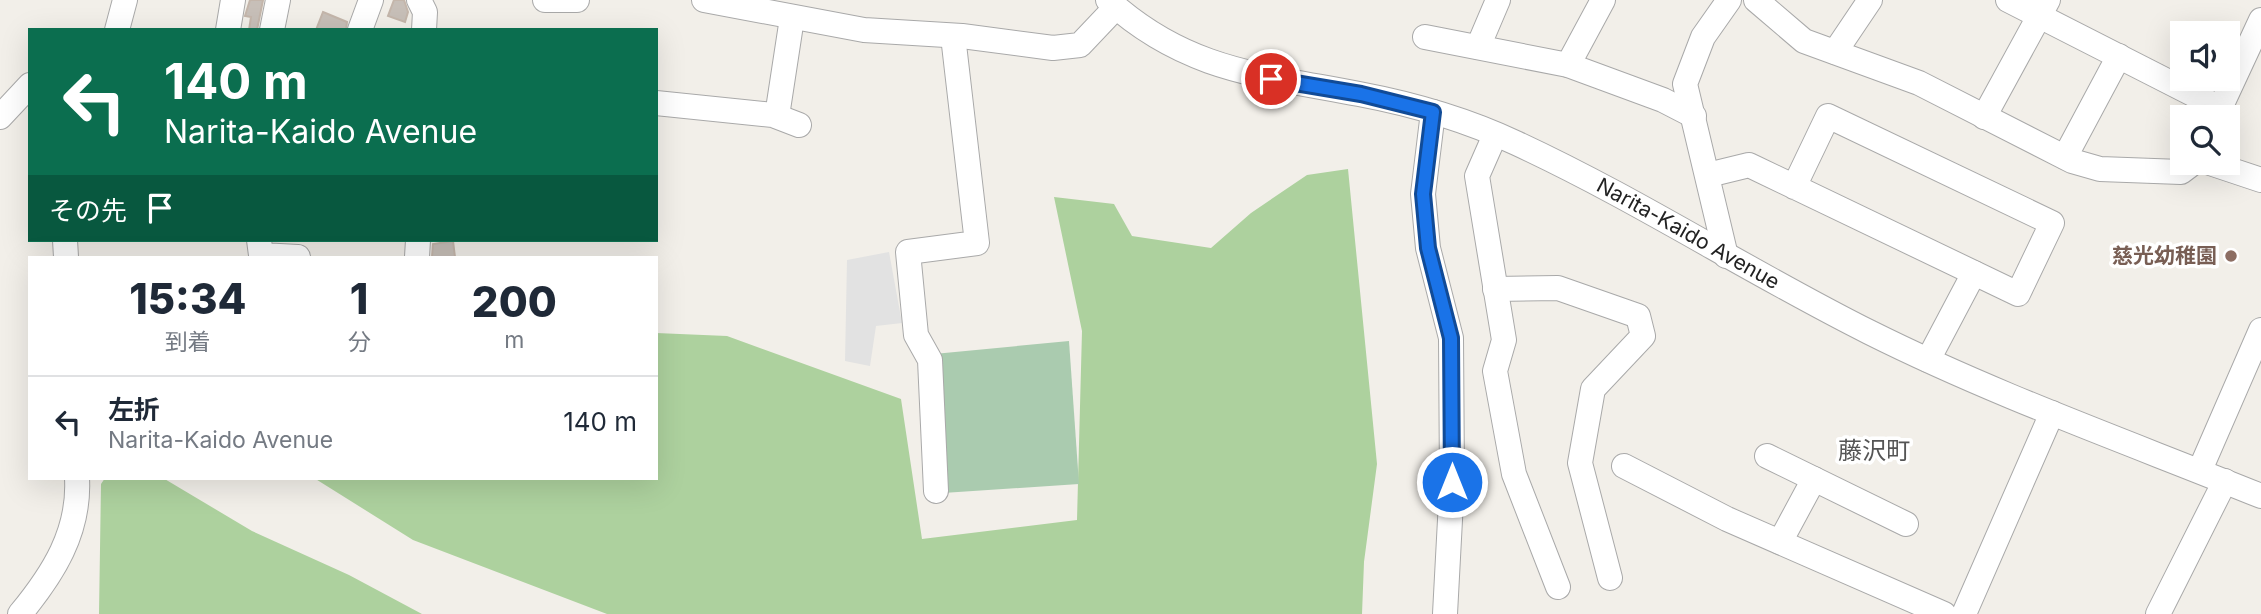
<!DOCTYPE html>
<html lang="ja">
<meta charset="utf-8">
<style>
:root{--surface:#fff;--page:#f2f2f3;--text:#1f2937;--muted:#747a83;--line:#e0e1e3}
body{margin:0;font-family:Inter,"Noto Sans JP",sans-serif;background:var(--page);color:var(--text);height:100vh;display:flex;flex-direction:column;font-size:26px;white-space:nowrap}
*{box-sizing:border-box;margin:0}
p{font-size:23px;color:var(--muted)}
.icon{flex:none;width:38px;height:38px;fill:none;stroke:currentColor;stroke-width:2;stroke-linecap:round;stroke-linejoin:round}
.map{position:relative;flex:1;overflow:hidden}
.panel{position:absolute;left:28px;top:256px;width:630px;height:224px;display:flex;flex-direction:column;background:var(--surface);border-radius:0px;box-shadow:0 7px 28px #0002}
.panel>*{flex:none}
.guide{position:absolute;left:28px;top:28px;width:630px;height:214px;border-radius:0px;box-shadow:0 7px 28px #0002;background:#0b6e4f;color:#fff;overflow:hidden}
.controls{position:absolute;left:2170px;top:21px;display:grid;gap:14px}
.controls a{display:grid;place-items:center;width:70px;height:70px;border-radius:0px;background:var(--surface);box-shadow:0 7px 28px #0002;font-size:35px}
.pin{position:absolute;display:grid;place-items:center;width:60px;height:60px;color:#fff;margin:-30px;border:4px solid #fff;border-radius:50%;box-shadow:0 2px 7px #0007}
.me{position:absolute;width:77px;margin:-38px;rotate:0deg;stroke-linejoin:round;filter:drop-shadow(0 0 5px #0008)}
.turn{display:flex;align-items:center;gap:24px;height:147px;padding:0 21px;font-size:32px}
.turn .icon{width:91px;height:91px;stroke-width:2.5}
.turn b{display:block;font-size:49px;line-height:60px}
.then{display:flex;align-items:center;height:66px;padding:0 21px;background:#0003;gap:14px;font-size:26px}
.eta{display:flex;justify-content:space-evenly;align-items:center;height:119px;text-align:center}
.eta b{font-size:42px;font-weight:800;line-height:49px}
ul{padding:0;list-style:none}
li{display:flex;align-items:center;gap:21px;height:91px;padding:0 21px;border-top:2px solid var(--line)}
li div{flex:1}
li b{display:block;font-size:26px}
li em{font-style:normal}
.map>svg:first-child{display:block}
.forest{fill:#add19e}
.cemetery{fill:#aacbaf}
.parking{fill:#e2e2e2}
.building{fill:#c7bfb8;stroke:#c4b6ab;stroke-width:2}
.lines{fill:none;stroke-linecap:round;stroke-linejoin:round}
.minor-casing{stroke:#a9a9a9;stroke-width:26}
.minor{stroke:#fff;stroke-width:24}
.route-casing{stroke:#114b97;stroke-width:18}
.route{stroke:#1a73e8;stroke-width:12}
.education-dot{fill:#8d6e63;stroke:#fff;stroke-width:2.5}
.labels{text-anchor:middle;stroke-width:7;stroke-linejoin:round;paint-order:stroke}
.street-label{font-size:21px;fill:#222;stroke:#fff}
.education-label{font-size:21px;font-weight:bold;fill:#785e54;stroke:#fff;text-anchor:end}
.quarter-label{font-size:24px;fill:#555;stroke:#fff}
</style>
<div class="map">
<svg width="2261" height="614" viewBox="0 0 2261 614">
<rect width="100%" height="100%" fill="#f2efe9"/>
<g class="forest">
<path d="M1348,169L1377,464L1364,562L1362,614H607L413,540L314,478H656V333L727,336L901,399L922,539L1077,520L1082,331L1054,197L1114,204L1132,236L1211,248L1251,213L1307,175Z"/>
<path d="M105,478H163L252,531L349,575L422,614H99L101,484Z"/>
</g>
<path class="cemetery" d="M1069,341L1079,484L943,493L934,354Z"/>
<path class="parking" d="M889,252L902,323L876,326L870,366L845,361L847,260Z"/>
<g class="building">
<path d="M250,0H263L257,30H249L251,17L245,16Z"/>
<path d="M394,0H404L408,12L405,22L388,16Z"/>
<path d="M323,12L347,22L346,30H316Z"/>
<path d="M453,241L455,257H432L433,244Z"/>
</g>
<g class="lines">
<defs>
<g id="minor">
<path d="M419,0L425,12L424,30"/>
<path d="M545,0H577"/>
<path d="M704,0L864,30L962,36L1053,48L1080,45L1116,7"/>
<path id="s1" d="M1108,0C1186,71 1261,75 1359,94C1412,104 1467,120 1516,143C1637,199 1749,272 1869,332C1995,395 2130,443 2261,496"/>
<path d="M1756,0L1804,41L1919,83L2072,161L2100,169L2181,172L2193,163"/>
<path d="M2008,0L2220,108"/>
<path d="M117,30L125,0"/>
<path d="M228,30L233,0"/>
<path d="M272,30L278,0"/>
<path d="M360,30L371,0"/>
<path d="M1425,37L1568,65L1663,100L1694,116"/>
<path d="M1478,47L1498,0"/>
<path d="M1835,52L1870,0"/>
<path d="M1568,65L1603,0"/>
<path d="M656,103L773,115L799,125"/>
<path d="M1433,112L1423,194L1428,248L1451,338L1452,482L1445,614"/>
<path d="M777,116L792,18"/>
<path d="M0,117L30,85"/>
<path d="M1984,117L2048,0"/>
<path d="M2216,117L2261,20"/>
<path d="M1495,135L1477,176L1504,340L1495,371L1514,474L1558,587"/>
<path d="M2065,157L2119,56"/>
<path d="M2210,163L2261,180"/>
<path d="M1708,175L1749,165L2018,294L2052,223L1828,116L1794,187"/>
<path d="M65,240L66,257"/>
<path d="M259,240L261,255L298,257"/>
<path d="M1726,256L1685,84L1703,37L1729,0"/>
<path d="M417,257L418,240"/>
<path d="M1495,289L1558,288L1638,316L1643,336L1593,389L1580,463L1610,578"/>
<path d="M1928,360L1974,273"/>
<path d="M1767,456L1906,524"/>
<path d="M1624,466L1727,519L1944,614"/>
<path d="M2200,470L2261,330"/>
<path d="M936,491L930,360L916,335L908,252L977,243L953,36"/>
<path d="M1780,542L1814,479"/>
<path d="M20,614C53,574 80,532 77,478"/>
<path d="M1964,614L2052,413"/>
<path d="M2158,614L2225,481"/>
</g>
</defs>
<use href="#minor" class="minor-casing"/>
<use href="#minor" class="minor"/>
</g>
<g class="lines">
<defs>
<path id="route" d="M1271,79L1361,94L1433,112L1423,194L1428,248L1451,338L1452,482"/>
</defs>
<use href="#route" class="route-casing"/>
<use href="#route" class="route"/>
</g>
<circle class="education-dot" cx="2231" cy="256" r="7"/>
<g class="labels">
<g class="street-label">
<text dy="7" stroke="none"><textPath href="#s1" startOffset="632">Narita-Kaido Avenue</textPath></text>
</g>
<g class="education-label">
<text x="2217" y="263">慈光幼稚園</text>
</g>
<g class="quarter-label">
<text x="1874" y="459">藤沢町</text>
</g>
</g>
</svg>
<div class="controls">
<a><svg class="icon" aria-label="sound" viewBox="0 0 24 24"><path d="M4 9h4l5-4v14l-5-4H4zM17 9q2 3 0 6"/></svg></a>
<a><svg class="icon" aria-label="search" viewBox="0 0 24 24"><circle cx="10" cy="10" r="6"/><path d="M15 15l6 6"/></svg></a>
</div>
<div class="pin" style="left:1271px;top:79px;background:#d93025"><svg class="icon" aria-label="arrive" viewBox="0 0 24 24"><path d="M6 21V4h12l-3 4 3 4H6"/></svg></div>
<svg class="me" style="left:1452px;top:482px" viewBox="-20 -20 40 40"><circle r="17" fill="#1a73e8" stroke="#fff" stroke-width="3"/><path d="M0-11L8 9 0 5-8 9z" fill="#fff"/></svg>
<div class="guide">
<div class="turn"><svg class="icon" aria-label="left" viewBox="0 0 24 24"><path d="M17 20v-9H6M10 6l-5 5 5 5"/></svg><div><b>140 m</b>Narita-Kaido Avenue</div></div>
<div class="then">その先<svg class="icon" aria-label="arrive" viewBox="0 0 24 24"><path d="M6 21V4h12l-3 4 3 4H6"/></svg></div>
</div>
<section class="panel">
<div class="eta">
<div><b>15:34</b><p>到着</p></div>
<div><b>1</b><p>分</p></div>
<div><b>200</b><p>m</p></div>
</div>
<ul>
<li><svg class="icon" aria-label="left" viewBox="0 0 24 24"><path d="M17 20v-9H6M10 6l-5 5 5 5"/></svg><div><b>左折</b><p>Narita-Kaido Avenue</p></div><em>140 m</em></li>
</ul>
</section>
</div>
